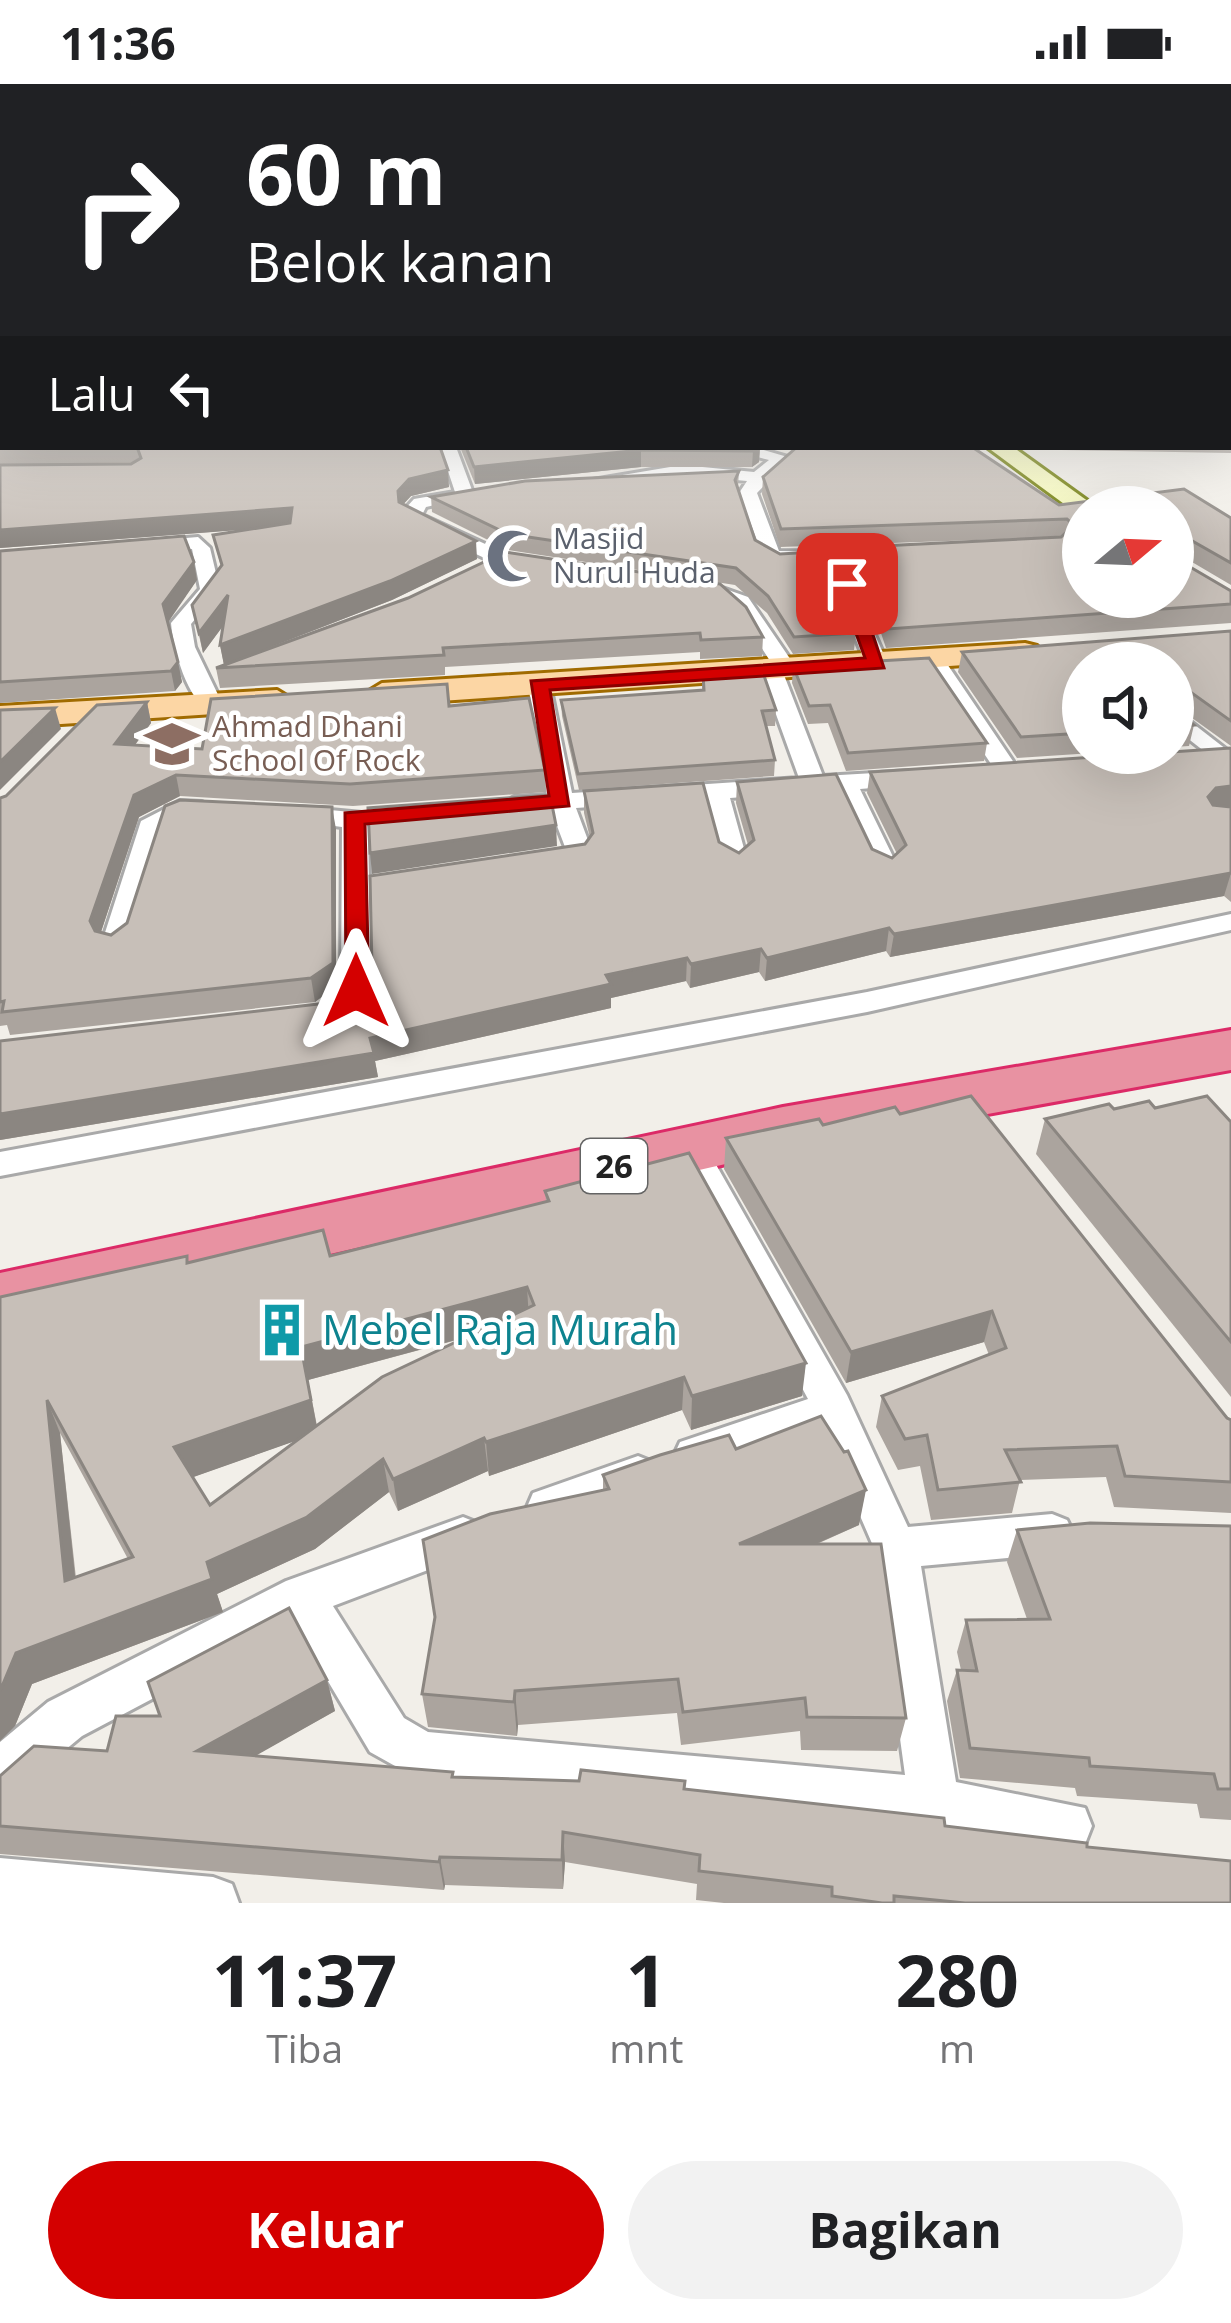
<!DOCTYPE html>
<html lang="id">
<style>
:root{--surface:#fff;--page:#f2f2f2;--text:#202124;--muted:#757577;--accent:#d40000}
body{margin:0;font-family:"Open Sans",sans-serif;background:var(--page);color:var(--text);height:100vh;display:flex;flex-direction:column;font-size:45px;white-space:nowrap}
*{box-sizing:border-box;margin:0}
p{font-size:39px;color:var(--muted)}
.icon{flex:none;width:66px;height:66px;fill:none;stroke:currentColor;stroke-width:2;stroke-linecap:round;stroke-linejoin:round}
.map{position:relative;height:1819px;overflow:hidden}
.drawer{display:flex;flex-direction:column;background:var(--surface);flex:1}
.drawer>*{flex:none}
.top-card{position:absolute;left:0px;top:0px;width:1233px;height:366px;box-shadow:0 12px 48px #0002;background:#202124;color:#fff;overflow:hidden}
.needle{width:78px;rotate:71deg}
.controls{position:absolute;left:1062px;top:402px;display:grid;gap:24px}
.controls a{display:grid;place-items:center;width:132px;height:132px;border-radius:50%;background:var(--surface);box-shadow:0 12px 48px #0002;font-size:60px}
.pin{position:absolute;display:grid;place-items:center;width:102px;height:102px;color:#fff;margin:-51px;border-radius:24px;box-shadow:0 6px 18px #0006}
.me{position:absolute;width:132px;margin:-66px;rotate:0deg;stroke-linejoin:round;filter:drop-shadow(0 0 9px #0008)}
.turn{display:flex;align-items:center;gap:42px;height:252px;padding:0 48px;font-size:54px}
.turn .icon{width:156px;height:156px;stroke-width:2.5}
.turn b{display:block;font-size:84px;line-height:102px}
.then{display:flex;align-items:center;height:114px;padding:0 48px;background:#0003;gap:24px;font-size:45px}
.eta{display:flex;justify-content:space-evenly;align-items:center;height:204px;text-align:center}
.eta b{font-size:72px;font-weight:700;line-height:84px}
.action{display:flex;gap:24px;margin-top:auto;padding:24px 48px}
.action a{flex:1;height:138px;border-radius:72px;background:var(--accent);color:#fff;font-size:48px;font-weight:700;line-height:138px;text-align:center}
.action a+a{background:var(--page);color:var(--text)}
.status{display:flex;justify-content:space-between;align-items:center;height:84px;padding:0 60px;background:var(--surface);direction:ltr}
.status svg{height:33px;fill:currentColor}
.map>svg:first-child{display:block}
.lines{fill:none;stroke-linecap:round;stroke-linejoin:round}
.street-casing{stroke:#a9a9a9;stroke-width:6}
.secondary-casing{stroke:#707d05;stroke-width:6}
.primary-casing{stroke:#a06b00;stroke-width:6}
.highway-casing{stroke:#dc2a67;stroke-width:6}
.street{fill:#fff;fill-rule:evenodd}
.secondary{fill:#f7fabf;fill-rule:evenodd}
.primary{fill:#fcd6a4;fill-rule:evenodd}
.highway{fill:#e892a2;fill-rule:evenodd}
.wall{fill:#aba49e;fill-rule:evenodd}
.shaded-wall{fill:#8b8681}
.building{fill:#c7bfb8;stroke:#8b8681;stroke-width:3;fill-rule:evenodd}
.route{fill:#d40000;stroke:#8a0000;stroke-width:3}
.labels{text-anchor:middle;stroke-width:9;stroke-linejoin:round;paint-order:stroke}
.far-worship-label{font-size:30px;fill:#5b616d;stroke:#fff;text-anchor:start}
.far-education-label{font-size:30px;fill:#785e54;stroke:#fff;text-anchor:start}
.shield{fill:#fff;stroke:#646464;stroke-width:3}
.shield-label{font-size:33px;font-weight:bold;fill:#222}
.near-culture-label{font-size:42px;fill:#0d838f;stroke:#fff;text-anchor:start}
</style>
<div class="status"><b>11:36</b><svg viewBox="0 0 49 12"><path d="M0 12V9h3v3zM5 12V6h3v6zM10 12V3h3v9zM15 12V0h3v12zM26 1h20v11H26zM47 4h2v5h-2z"/></svg></div>
<div class="map">
<svg width="1231" height="1819" viewBox="0 0 1231 1819">
<rect width="100%" height="100%" fill="#f2efe9"/>
<g class="lines">
<defs>
<g id="street">
<path d="M440,363H456L472,406L479,411L426,423L422,431L507,470L544,478V486L495,479L408,438L403,427L414,415L455,408Z"/>
<path d="M720,363H753L791,374L757,409L779,467L902,469V477L895,479H852L863,524L888,580L885,585L866,580L843,524L833,479L765,477L739,409L747,397L682,391L584,404L575,399L682,381L754,388L769,376Z"/>
<path d="M198,453L210,464L220,506L191,540L195,563L223,621L212,628C187,618 173,564 171,539L200,505L192,465L150,469L141,463L150,457Z"/>
<path d="M697,495L748,513L797,585L784,591L823,692L909,687L921,694L909,701L860,705L899,785L896,791H876L836,706L730,714L748,779L735,787L722,779L705,715L576,724L592,767L551,786L538,778L565,763L551,726L514,729L501,721L514,713L547,711L528,601L531,596L539,594L550,601L572,709L799,694L760,586L772,580L734,521L690,505L687,501Z"/>
<path d="M933,570L941,571L1021,689L1018,694H1000L997,689L922,576Z"/>
<path d="M1173,624L1231,669V688L1173,643Z"/>
<path d="M180,717L202,718L215,726L211,731L184,733L166,741L129,861L115,870L105,867L101,861L141,737Z"/>
<path d="M298,723L362,729L368,743L371,907L346,934L335,937L320,927L341,904L342,743L289,736V726Z"/>
<path d="M1231,830V846L867,928L0,1092V1068L867,908Z"/>
<path d="M690,1053L702,1056L847,1311L908,1443L1052,1430L1067,1436L1074,1450L1067,1464L1052,1470L921,1482L956,1698L1085,1724L1092,1742L1085,1760L1067,1767L934,1744L422,1697L370,1668L294,1540L82,1652L36,1690L18,1721L0,1728V1658L48,1618L286,1497L463,1433L478,1439L485,1453L478,1467L333,1522L404,1634L428,1648L905,1691L874,1464L822,1344L695,1389L680,1384L674,1371L680,1358L808,1315L673,1065L678,1056Z"/>
<path d="M638,1372L653,1378L659,1391L653,1404L548,1442L533,1437L527,1423L533,1409Z"/>
<path d="M0,1774L213,1793L232,1800L239,1819H0Z"/>
</g>
<path id="secondary" d="M987,363H1013L1096,423L1075,428Z"/>
<g id="primary">
<path d="M1025,559L1037,562L1042,569L1037,576L382,621L364,610L382,599Z"/>
<path d="M277,606L295,617L290,625L0,644V622Z"/>
</g>
<path id="highway" d="M1231,946V986L783,1067L0,1245V1189L783,1023Z"/>
</defs>
<use href="#street" class="street-casing"/>
<use href="#secondary" class="secondary-casing"/>
<use href="#primary" class="primary-casing"/>
<use href="#highway" class="highway-casing"/>
<use href="#street" class="street"/>
<use href="#secondary" class="secondary"/>
<use href="#primary" class="primary"/>
<use href="#highway" class="highway"/>
</g>
<g class="wall">
<path d="M0,207H3V363H440L449,403L411,412L403,420L477,475L392,516L224,581L220,561L223,542L203,569L192,521L221,483L213,451L250,445L0,464V222H3V220H0Z"/>
<path d="M1230,207L1231,369L1061,366L1057,363H1230Z"/>
<path d="M460,363H760L759,378L752,383H641L475,400Z"/>
<path d="M797,363H974L1059,421L1231,434V501L1175,468L1173,469V473L1231,507V539L886,564L858,481L860,463L1061,453L780,463L762,410L763,393Z"/>
<path d="M739,387L738,403L755,456L856,549L854,566L793,570L767,529L735,501L508,466L432,428L431,413Z"/>
<path d="M0,467L194,478L197,496L167,538L182,598L175,607L0,619Z"/>
<path d="M408,514L763,553L762,572L700,575V568L445,583V591L220,604L216,584Z"/>
<path d="M1231,547V662L1174,621L1194,641L1189,662L1173,663V579H1083V669H1093L1017,674L958,588L962,568Z"/>
<path d="M793,582L987,659L984,677L846,687L828,639L808,640L792,599Z"/>
<path d="M703,590L776,626L775,642H766L775,676L774,692L579,706L562,632L561,616L702,606Z"/>
<path d="M147,618L151,639L135,661L202,665L449,622L545,686L546,708L353,722L180,712L139,733L101,848L111,851L336,745V902L315,918L10,951L7,941L0,942V714L6,712Z"/>
<path d="M1231,665V818L1224,812L890,873L886,867L765,897L759,888L690,904L686,897L611,914V924L375,977L378,993L0,1056V957L335,918L585,760L590,754L584,729V707L719,758L739,769L748,761L736,719L737,698L892,774L897,770L867,709L870,688Z"/>
<path d="M1155,1024L1231,1038V1313L1036,1070L1045,1035L1114,1025Z"/>
<path d="M900,1030L1231,1336V1429L1114,1423L1106,1393L1020,1396L1012,1429L931,1436L920,1382L898,1386L876,1343L882,1312L989,1271L984,1258L846,1299L724,1085L726,1054Z"/>
<path d="M545,1107L802,1312L691,1346L682,1326L489,1392L488,1387L398,1427L389,1408L315,1465L217,1510L223,1528L32,1600L15,1642L0,1213L187,1172L189,1179L330,1172L546,1118ZM468,1253L317,1342L308,1296ZM60,1349L128,1475L76,1494ZM297,1356L210,1421L193,1393L238,1377Z"/>
<path d="M736,1365L859,1441L817,1460L906,1634L897,1667L801,1666L800,1647L681,1661L677,1629L518,1641L517,1652L428,1643L422,1610L603,1406V1391Z"/>
<path d="M1231,1442V1736L1200,1734L1197,1720L1077,1712L1075,1704L960,1694L947,1617L957,1586H961L957,1568L966,1536L1027,1535L1007,1478L1017,1446Z"/>
<path d="M327,1596L335,1627L254,1672L453,1688V1693L685,1706L945,1742L1087,1763L1231,1819H724L696,1816L697,1800L565,1778L563,1805L445,1801L444,1806L0,1770V1692L107,1667L160,1632Z"/>
</g>
<g class="shaded-wall">
<path d="M758,363H760L759,378L752,383L753,367Z"/>
<path d="M641,366V383L475,400L474,383Z"/>
<path d="M448,386L449,403L411,412L400,424L398,407L409,395Z"/>
<path d="M292,424L294,442L0,464V446Z"/>
<path d="M1180,450L1175,468L1173,469V454Z"/>
<path d="M476,457L477,475L392,516L224,581L220,561Z"/>
<path d="M194,478L197,496L167,540L163,520Z"/>
<path d="M228,511L231,531L203,569L199,549Z"/>
<path d="M178,578L182,598L175,607L171,587Z"/>
<path d="M147,618L151,639L120,681L115,660Z"/>
<path d="M55,624L61,645L0,706V678Z"/>
<path d="M176,691L180,712L139,733L97,860L90,837L134,711Z"/>
<path d="M1231,702V723L1209,726L1208,713L1216,704Z"/>
<path d="M332,723L336,745V902L315,918L311,894Z"/>
<path d="M556,741L557,762L372,790L370,769Z"/>
<path d="M1231,789L1224,812L890,873L894,850Z"/>
<path d="M889,844L886,867L765,897L767,874Z"/>
<path d="M761,865L759,888L690,904L691,880Z"/>
<path d="M687,874L686,897L611,914V924L375,977L378,993L0,1056V1030L370,954L606,891Z"/>
<path d="M527,1203L529,1236L308,1296L318,1349L185,1396L174,1363L301,1263Z"/>
<path d="M992,1227L984,1258L846,1299L851,1268Z"/>
<path d="M806,1279L802,1312L691,1346L692,1312Z"/>
<path d="M684,1293L682,1326L489,1392L486,1358Z"/>
<path d="M47,1316L60,1349L79,1530L65,1497Z"/>
<path d="M484,1354L488,1387L398,1427L393,1395Z"/>
<path d="M383,1375L389,1408L315,1465L217,1510L223,1528L32,1600L15,1642L0,1657V1607L16,1569L207,1478Z"/>
<path d="M866,1406L859,1441L736,1495L739,1460Z"/>
<path d="M327,1596L335,1627L209,1698L197,1667Z"/>
<path d="M515,1607L518,1641L517,1652L514,1618Z"/>
<path d="M563,1748L565,1778L563,1805L562,1776Z"/>
<path d="M440,1773L445,1801L444,1806L439,1778Z"/>
</g>
<g class="building">
<path d="M3,207V344L0,342L2,301H0V222H3Z"/>
<path d="M1230,233L1231,234V353H1230Z"/>
<path d="M3,353V363H65L0,364V354Z"/>
<path d="M137,363H440L448,386L409,395L398,407L399,418L476,457L390,497L220,561L228,511L199,549L192,521L222,481L213,451L290,439L292,424L0,446V381L131,380L141,374Z"/>
<path d="M466,363H758L753,367L641,366L474,383Z"/>
<path d="M797,363H972L1059,421L1184,405L1231,434V479L1180,450L1173,454V423H1083V513H1173V464V473L1231,507V520L888,545L860,463L1061,453L1074,441L1067,435L781,445L763,393Z"/>
<path d="M739,387L735,396L755,456L780,470L831,467L856,549L794,553L768,512L736,484L508,450L431,413L525,397Z"/>
<path d="M184,452L194,478L163,520L178,578L171,587L0,598V467Z"/>
<path d="M505,468L720,500L746,523L763,553L701,556L700,549L443,564L444,571L216,584L408,514Z"/>
<path d="M1231,547V637L1178,599L1174,622L1194,641L1173,643V579H1083V649L1021,653L962,568Z"/>
<path d="M929,574L987,659L848,669L830,621L809,622L793,582Z"/>
<path d="M762,586L776,626L762,627L775,676L578,690L561,616L704,606L703,590Z"/>
<path d="M447,600L449,622L529,614L545,686L350,700L176,691L134,711L90,837L95,847L111,851L127,839L165,722L180,716L332,723L333,879L311,894L2,928L4,917L0,918V714L6,712L97,621L147,618L115,660L202,665L211,615Z"/>
<path d="M55,624L0,678V626Z"/>
<path d="M1231,664V702L1216,704L1208,713L1213,721L1231,723V789L894,850L889,844L767,874L761,865L691,880L687,874L606,891L611,900L370,954L374,969L0,1030V957L335,918L372,884L370,792L585,760L593,749L584,707L703,699L719,758L739,769L754,756L737,698L836,690L872,765L892,774L906,761L870,688Z"/>
<path d="M550,711L556,741L370,769L368,724Z"/>
<path d="M971,1012L1227,1334L1231,1336V1398L1125,1392L1117,1362L1005,1366L1021,1398L938,1406L927,1351L905,1355L882,1312L1006,1264L992,1227L851,1268L726,1054L819,1035L823,1041L895,1023L900,1030Z"/>
<path d="M1207,1012L1231,1038V1258L1045,1035L1109,1020L1114,1025L1149,1017L1155,1024Z"/>
<path d="M689,1069L806,1279L692,1312L684,1293L486,1358L484,1354L393,1395L383,1375L307,1433L207,1478L212,1495L16,1569L0,1607V1213L187,1172V1179L323,1146L330,1172L549,1117L545,1107ZM527,1203L534,1221L382,1293L210,1421L174,1363L311,1316L301,1263ZM47,1316L133,1473L65,1497Z"/>
<path d="M821,1332L844,1368L848,1367L866,1406L739,1460H881L906,1634L807,1633L805,1614L683,1628L678,1595L515,1607L514,1618L422,1610L435,1533L423,1456L490,1430L609,1405L603,1391L660,1371L729,1351L736,1365Z"/>
<path d="M1090,1439L1231,1442V1705H1218L1214,1690L1090,1682L1089,1674L970,1664L957,1586L977,1587L966,1536L1050,1535L1017,1446Z"/>
<path d="M289,1524L327,1596L197,1667L453,1688L452,1693L579,1697L581,1686L685,1697L684,1705L944,1734L945,1742L1087,1759V1763L1231,1777V1819H965L894,1812V1819H882L832,1812V1803L699,1787L700,1771L563,1748L562,1776L440,1773L439,1778L0,1742V1692L34,1662L107,1667L116,1632H160L148,1598Z"/>
</g>
<linearGradient id="sky" x2="0" y2="1"><stop stop-color="#8fc0e4"/><stop offset="0.45" stop-color="#f9f8f5"/><stop offset="1" stop-color="#f9f8f5" stop-opacity="0"/></linearGradient>
<rect width="1231" height="462" fill="url(#sky)"/>
<path class="route" d="M847,494L856,500L884,584L550,606L569,722L365,740L369,907L365,913H346L345,729L549,712L531,597L865,574L838,500Z"/>
<defs>
<symbol id="mosque-bare" viewBox="-9 -9 18 18"><path d="M3.5-4.9A6 6 0 1 0 3.5 4.9A5 5 0 1 1 3.5-4.9Z" fill="#6b7280" stroke="#fff" stroke-width="2.5" paint-order="stroke"/></symbol>
<symbol id="school-bare" viewBox="-9 -9 18 18"><path d="M0-5L7-2L0 1L-7-2ZM-4 1L0 2.5L4 1V4Q0 6-4 4Z" fill="#8d6e63" stroke="#fff" stroke-width="2.5" paint-order="stroke"/></symbol>
<symbol id="building-bare" viewBox="-9 -9 18 18"><path d="M-4-6H4V6H1V3H-1V6H-4ZM-2.5-4.3h1.7v1.8h-1.7ZM.8-4.3h1.7v1.8H.8ZM-2.5-1h1.7V.8h-1.7ZM.8-1h1.7V.8H.8Z" fill="#0f9aa8" stroke="#fff" stroke-width="2.5" paint-order="stroke"/></symbol>
</defs>
<g fill-rule="evenodd">
<use href="#mosque-bare" x="475" y="434" width="76" height="76"/>
<use href="#school-bare" x="134" y="622" width="76" height="76"/>
<use href="#building-bare" x="244" y="1208" width="76" height="76"/>
</g>
<g class="labels">
<g class="far-worship-label">
<text x="553" y="465">Masjid<tspan x="553" dy="34">Nurul Huda</tspan></text>
</g>
<g class="far-education-label">
<text x="212" y="653">Ahmad Dhani<tspan x="212" dy="34">School Of Rock</tspan></text>
</g>
<rect class="shield" x="581" y="1055" width="66" height="54" rx="9"/>
<g class="shield-label">
<text x="614" y="1094">26</text>
</g>
<g class="near-culture-label">
<text x="322" y="1261">Mebel Raja Murah</text>
</g>
</g>
</svg>
<div class="controls">
<a><svg class="needle" viewBox="-14 -14 28 28"><path d="M0-13l5 13h-10z" fill="#e53935"/><path d="M0 13l5-13h-10z" fill="#757577"/></svg></a>
<a><svg class="icon" aria-label="sound" viewBox="0 0 24 24"><path d="M4 9h4l5-4v14l-5-4H4zM17 9q2 3 0 6"/></svg></a>
</div>
<div class="pin" style="left:847px;top:500px;background:#d93025"><svg class="icon" aria-label="arrive" viewBox="0 0 24 24"><path d="M6 21V4h12l-3 4 3 4H6"/></svg></div>
<svg class="me" style="left:356px;top:907px" viewBox="-20 -20 40 40"><path d="M0-17L14 15 0 8-14 15z" fill="#d40000" stroke="#fff" stroke-width="4"/></svg>
<div class="top-card">
<div class="turn"><svg class="icon" aria-label="right" viewBox="0 0 24 24"><path d="M7 20v-9h11M14 6l5 5-5 5"/></svg><div><b>60 m</b>Belok kanan</div></div>
<div class="then">Lalu<svg class="icon" aria-label="left" viewBox="0 0 24 24"><path d="M17 20v-9H6M10 6l-5 5 5 5"/></svg></div>
</div>
</div>
<section class="drawer">
<div class="eta">
<div><b>11:37</b><p>Tiba</p></div>
<div><b>1</b><p>mnt</p></div>
<div><b>280</b><p>m</p></div>
</div>
<div class="action"><a>Keluar</a><a>Bagikan</a></div>
</section>
